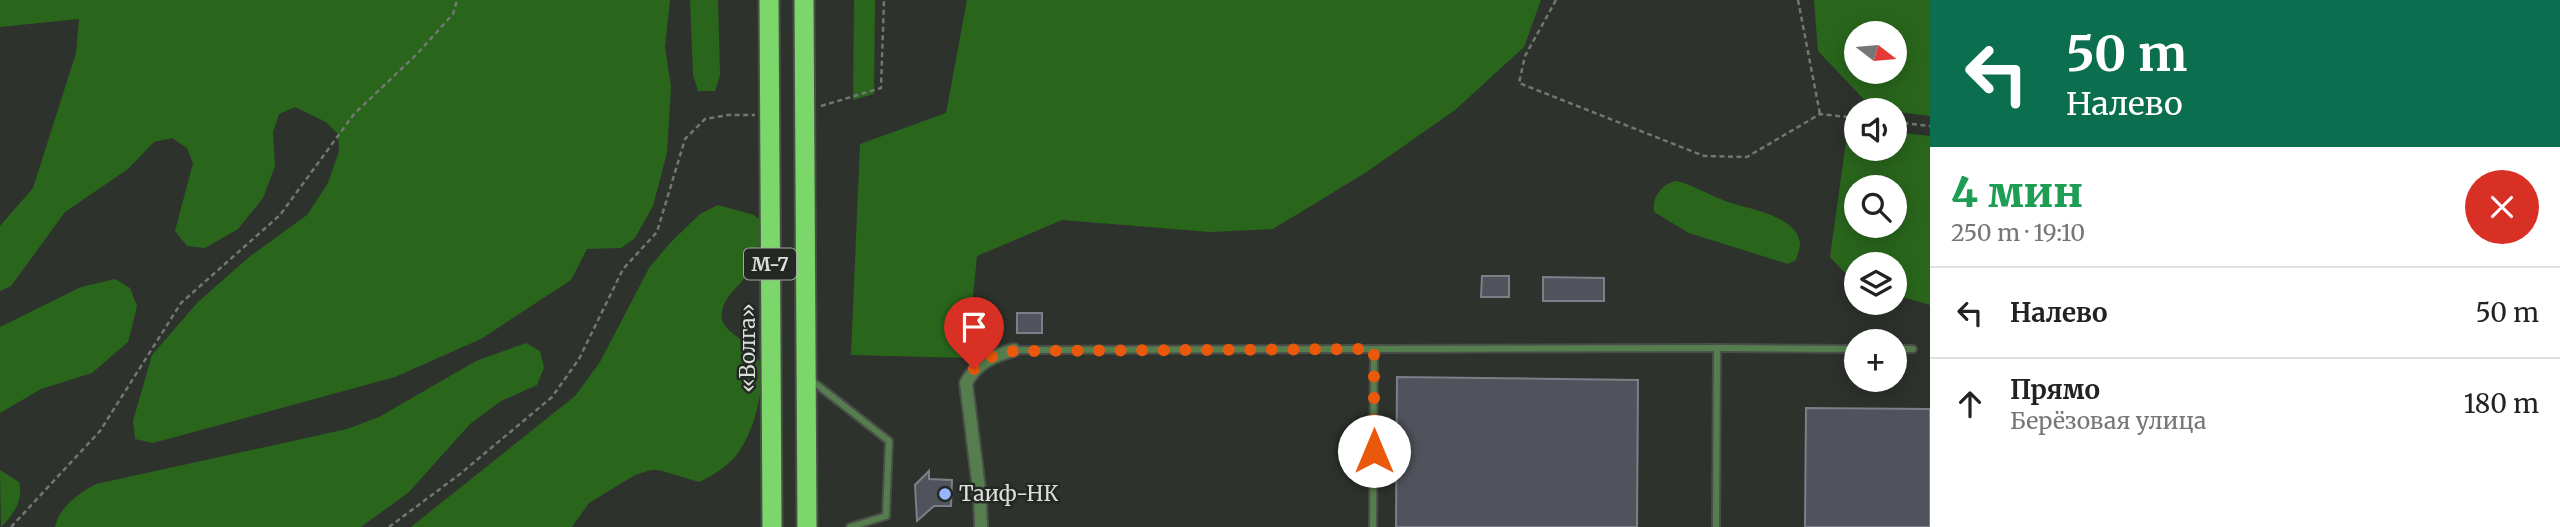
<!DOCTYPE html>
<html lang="ru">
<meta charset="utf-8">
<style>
:root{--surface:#fff;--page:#f6f6f6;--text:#222;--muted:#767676;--line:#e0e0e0}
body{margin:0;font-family:Merriweather,serif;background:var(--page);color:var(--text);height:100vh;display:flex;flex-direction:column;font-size:26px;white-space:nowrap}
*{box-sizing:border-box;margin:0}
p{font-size:23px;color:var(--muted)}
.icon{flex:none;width:38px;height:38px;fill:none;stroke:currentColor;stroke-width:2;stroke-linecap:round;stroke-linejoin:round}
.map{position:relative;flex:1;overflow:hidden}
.sheet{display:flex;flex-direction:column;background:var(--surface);width:630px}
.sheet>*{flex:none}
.top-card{background:#0b6e4f;color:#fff;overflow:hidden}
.needle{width:46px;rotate:106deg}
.tools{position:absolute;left:1844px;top:21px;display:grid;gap:14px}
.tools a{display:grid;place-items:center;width:63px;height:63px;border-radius:50%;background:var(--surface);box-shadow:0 4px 18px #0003;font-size:35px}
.pin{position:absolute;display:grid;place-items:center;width:60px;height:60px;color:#fff;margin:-72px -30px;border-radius:50% 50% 50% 0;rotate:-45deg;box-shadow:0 0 7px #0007}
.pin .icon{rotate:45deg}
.me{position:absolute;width:77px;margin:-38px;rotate:0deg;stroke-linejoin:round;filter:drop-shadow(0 0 5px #0008)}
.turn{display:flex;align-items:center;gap:24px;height:147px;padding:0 21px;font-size:32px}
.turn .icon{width:91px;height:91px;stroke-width:2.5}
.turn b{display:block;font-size:49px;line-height:60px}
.round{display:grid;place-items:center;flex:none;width:74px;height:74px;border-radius:37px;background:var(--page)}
.overview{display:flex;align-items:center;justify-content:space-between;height:119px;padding:0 21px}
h1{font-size:42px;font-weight:800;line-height:52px;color:#1e9e55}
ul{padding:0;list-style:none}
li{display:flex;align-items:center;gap:21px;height:91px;padding:0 21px;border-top:2px solid var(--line)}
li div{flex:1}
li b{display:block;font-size:26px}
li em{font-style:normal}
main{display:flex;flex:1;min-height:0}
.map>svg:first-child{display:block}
.forest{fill:#29661c;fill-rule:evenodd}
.building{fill:#50535b;stroke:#7c7f87;stroke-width:2}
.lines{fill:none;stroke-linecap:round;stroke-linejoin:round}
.service-casing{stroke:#494e48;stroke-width:10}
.minor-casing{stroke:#494e48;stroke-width:16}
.trunk-casing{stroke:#494e48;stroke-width:23}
.path{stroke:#737772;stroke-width:2.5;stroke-dasharray:5 3.5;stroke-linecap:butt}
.service{stroke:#567d4e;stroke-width:6}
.minor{stroke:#567d4e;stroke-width:12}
.trunk{stroke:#7cd76a;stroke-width:19}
.route{stroke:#ea580c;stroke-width:12;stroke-dasharray:0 21.6}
.poi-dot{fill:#99b5fd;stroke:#232823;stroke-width:2.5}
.labels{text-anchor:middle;stroke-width:5;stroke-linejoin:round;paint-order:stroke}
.shield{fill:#232823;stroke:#a4a8a4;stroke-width:2}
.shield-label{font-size:19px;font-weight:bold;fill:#dcdfdc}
.street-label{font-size:21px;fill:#dcdfdc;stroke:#232823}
.poi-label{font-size:21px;fill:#dcdfdc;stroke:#232823;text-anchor:start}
</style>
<main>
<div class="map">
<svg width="1930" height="527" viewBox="0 0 1930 527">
<rect width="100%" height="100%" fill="#2d322c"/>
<g class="forest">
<path d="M0,0H670L665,47L671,87L667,153L653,206L635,238L621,248L587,249L571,280L481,339L395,377L153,443L135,439L133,421L152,355L197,303L249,257L307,215L328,183L339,151L338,134L326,122L295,107L279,114L273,132L275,166L263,198L238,229L205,248L187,246L175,231L193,163L187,148L172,138L154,142L128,169L65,212L11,286L0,291V226L33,188L76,53L79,19L0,27Z"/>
<path d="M690,0H718L720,75L715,91H698L693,75Z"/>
<path d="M854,0H875L874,94L853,100Z"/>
<path d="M967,0H1541L1524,47L1455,110L1365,173L1273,229L1210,232L1062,220L977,256L967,358L851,355L860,144L946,113Z"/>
<path d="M1814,0H1930V116L1873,109L1818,51ZM1857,33H1895V72H1857Z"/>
<path d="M1848,127L1857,128V149H1895V132L1930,136V305L1895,295V264H1857V281L1850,278L1830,257ZM1857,187H1895V226H1857Z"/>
<path d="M1677,181C1695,186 1711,196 1728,202C1748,209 1799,216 1800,244C1800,249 1797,256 1796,260L1788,264L1689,233L1654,212C1652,197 1662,183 1677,181Z"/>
<path d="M718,205L754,215L760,220C763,241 755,264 742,281C734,291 724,298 722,312C718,333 750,339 757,356C769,381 753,438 734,458C724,468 712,476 699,482L659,470H651L635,475L589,503L572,527H411L575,396L600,362L649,268L670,243L700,214Z"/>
<path d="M115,279L130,288L137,306L128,342L92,373L41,389L0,413V327L81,287Z"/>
<path d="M526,343L540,351L544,368L537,385L501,401L470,424L409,492L361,527H55C59,507 79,493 96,484L347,429L379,417L476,361Z"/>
<path d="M0,470L19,482C24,499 13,516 1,527Z"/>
</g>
<g class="building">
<path d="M1482,276H1509V297H1481Z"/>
<path d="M1543,277L1604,278V301H1543Z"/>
<rect x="1017" y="313" width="25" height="20"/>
<path d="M1397,377L1638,380L1637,527H1396Z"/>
<path d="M1806,408L1930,409V527H1805Z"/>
<path d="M929,471V479L952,480L951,506H934L917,521L915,485Z"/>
</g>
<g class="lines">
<defs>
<g id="service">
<path d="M1717,348L1857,349"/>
<path d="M1895,349H1913"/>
<path d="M1014,350L1717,348L1716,527"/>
<path d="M811,380L889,441L886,516L850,527"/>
<path d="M1373,527L1374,349"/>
</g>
<path id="minor" d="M981,527L980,497L966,383C977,363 992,356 1014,350"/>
<g id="trunk">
<path d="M769,0L772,527"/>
<path d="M804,0L807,527"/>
</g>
</defs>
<use href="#service" class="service-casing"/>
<use href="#minor" class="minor-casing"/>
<use href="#trunk" class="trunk-casing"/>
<g class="path">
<path d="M1556,0L1525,56L1519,83L1704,156L1747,157L1820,114L1857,118"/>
<path d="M1798,0L1820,114"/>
<path d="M821,106L881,88L884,0"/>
<path d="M1895,122L1930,126"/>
<path d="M11,527L100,431L181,303L280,215L354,114L416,55L453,14L457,0"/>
<path d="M389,527L460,474L552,397L579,359L623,269L657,232L685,139L705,119L728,115H755"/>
</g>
<use href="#service" class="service"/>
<use href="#minor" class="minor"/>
<use href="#trunk" class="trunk"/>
</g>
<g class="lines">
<path class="route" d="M974,369L993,356L1014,351L1374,349V451"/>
</g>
<circle class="poi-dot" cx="945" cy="494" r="7"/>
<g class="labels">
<rect class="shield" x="744" y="248.5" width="52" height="31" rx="5"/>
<g class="shield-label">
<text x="770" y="271">М-7</text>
</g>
<g class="street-label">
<text transform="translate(748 348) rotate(-90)" y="7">«Волга»</text>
</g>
<g class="poi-label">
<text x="959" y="501">Таиф-НК</text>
</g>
</g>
</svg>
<div class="tools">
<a><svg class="needle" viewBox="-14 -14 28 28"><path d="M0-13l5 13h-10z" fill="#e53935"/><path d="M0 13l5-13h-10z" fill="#767676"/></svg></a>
<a><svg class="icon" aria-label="sound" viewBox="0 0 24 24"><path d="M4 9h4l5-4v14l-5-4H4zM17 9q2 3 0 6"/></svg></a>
<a><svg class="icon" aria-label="search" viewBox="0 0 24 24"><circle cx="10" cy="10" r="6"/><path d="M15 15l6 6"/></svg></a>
<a><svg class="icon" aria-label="layers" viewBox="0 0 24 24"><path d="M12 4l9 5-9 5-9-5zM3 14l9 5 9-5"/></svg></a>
<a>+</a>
</div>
<div class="pin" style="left:974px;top:369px;background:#d93025"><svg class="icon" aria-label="arrive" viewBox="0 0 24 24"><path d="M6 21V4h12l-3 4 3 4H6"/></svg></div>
<svg class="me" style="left:1374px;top:451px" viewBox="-20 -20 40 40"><circle r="19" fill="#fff"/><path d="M0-13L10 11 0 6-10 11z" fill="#ea580c"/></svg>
</div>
<section class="sheet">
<div class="top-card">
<div class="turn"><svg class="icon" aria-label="left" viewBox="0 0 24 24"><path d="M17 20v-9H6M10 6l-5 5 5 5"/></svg><div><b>50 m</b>Налево</div></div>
</div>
<div class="overview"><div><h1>4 мин</h1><p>250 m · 19:10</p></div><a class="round" style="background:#d93025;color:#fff"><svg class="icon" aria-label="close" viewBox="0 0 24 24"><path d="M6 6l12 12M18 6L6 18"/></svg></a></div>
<ul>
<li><svg class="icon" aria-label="left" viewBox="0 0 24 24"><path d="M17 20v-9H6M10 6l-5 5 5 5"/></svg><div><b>Налево</b></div><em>50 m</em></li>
<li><svg class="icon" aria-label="ahead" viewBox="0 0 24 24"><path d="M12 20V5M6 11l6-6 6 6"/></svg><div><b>Прямо</b><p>Берёзовая улица</p></div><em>180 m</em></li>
</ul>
</section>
</main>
